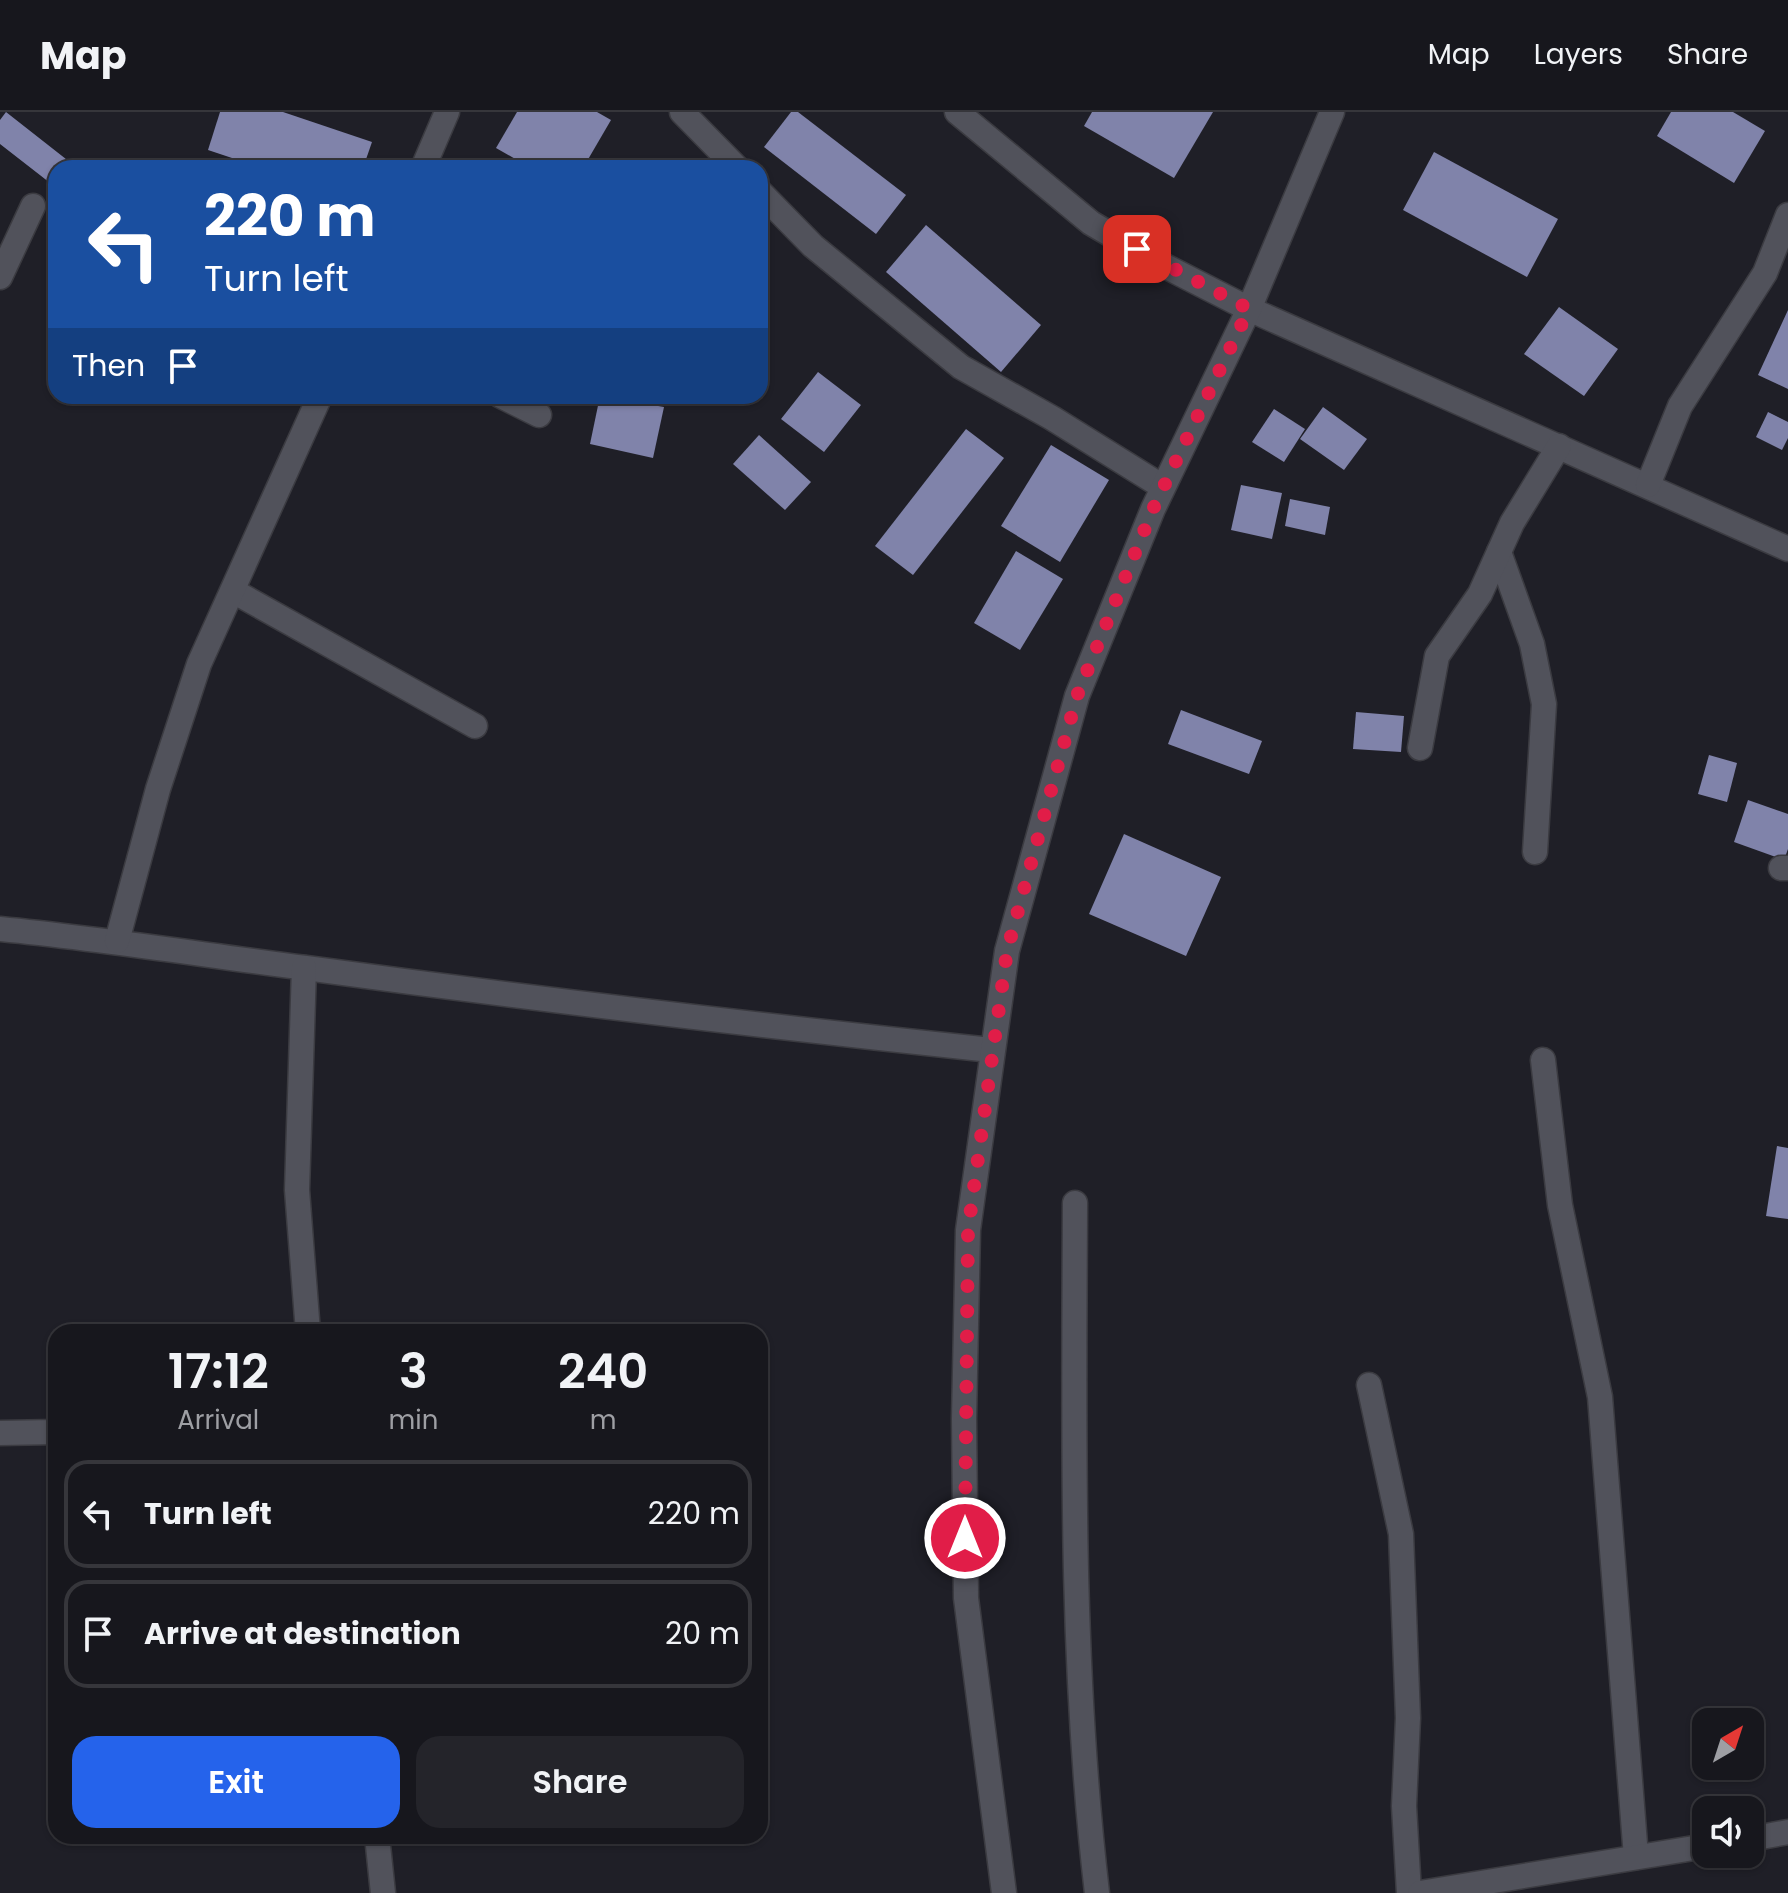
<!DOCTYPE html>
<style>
:root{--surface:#17171d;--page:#24242a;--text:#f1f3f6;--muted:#9e9fa4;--line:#36363b;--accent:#2563eb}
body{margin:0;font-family:Poppins,sans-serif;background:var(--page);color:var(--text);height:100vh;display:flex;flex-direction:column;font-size:30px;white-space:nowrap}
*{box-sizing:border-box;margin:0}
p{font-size:26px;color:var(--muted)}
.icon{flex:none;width:44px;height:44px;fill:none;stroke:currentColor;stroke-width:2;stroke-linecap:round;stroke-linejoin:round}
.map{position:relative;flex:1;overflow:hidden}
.sheet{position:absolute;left:48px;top:1212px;width:720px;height:520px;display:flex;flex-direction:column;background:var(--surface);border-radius:24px;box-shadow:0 2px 6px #0004,0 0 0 2px var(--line)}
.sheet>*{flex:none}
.hud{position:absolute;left:48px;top:48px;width:720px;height:244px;border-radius:24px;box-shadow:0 2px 6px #0004,0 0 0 2px var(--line);background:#1a4fa0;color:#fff;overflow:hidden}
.needle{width:52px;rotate:39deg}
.controls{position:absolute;left:1692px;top:1596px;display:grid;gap:16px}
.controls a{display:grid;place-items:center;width:72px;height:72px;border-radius:16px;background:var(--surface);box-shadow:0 2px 6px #0004,0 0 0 2px var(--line);font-size:40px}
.pin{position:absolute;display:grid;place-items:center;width:68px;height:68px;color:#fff;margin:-34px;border-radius:16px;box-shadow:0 4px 12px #0006}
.me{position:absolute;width:88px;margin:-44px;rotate:0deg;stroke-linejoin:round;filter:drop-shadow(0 0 6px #0008)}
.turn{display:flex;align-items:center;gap:28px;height:168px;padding:0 24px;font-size:36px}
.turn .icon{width:104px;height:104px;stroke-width:2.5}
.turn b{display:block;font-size:56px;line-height:68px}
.then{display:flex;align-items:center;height:76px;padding:0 24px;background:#0003;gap:16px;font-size:30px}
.eta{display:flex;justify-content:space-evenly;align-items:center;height:136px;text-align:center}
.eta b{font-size:48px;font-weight:600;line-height:56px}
.button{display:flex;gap:16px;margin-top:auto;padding:16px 24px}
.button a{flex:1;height:92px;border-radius:24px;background:var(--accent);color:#fff;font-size:32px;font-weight:600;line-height:92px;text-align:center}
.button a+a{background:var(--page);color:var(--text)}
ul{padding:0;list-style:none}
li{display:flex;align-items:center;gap:24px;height:108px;margin:0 16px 12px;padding:0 8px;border:4px solid var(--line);border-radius:24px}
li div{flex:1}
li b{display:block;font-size:30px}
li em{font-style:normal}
header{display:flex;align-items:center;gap:48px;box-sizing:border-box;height:112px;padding:0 40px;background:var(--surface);border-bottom:2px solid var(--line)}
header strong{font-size:38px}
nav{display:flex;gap:44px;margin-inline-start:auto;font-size:28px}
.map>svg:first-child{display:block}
.building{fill:#8083aa}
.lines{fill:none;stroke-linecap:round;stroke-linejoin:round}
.minor-casing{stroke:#3b3b41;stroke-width:27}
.minor{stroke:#51525b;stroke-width:24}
.route{stroke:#e11d48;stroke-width:14;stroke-dasharray:0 25.2}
</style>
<header>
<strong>Map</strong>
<nav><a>Map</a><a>Layers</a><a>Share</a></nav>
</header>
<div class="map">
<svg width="1788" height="1781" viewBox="0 0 1788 1781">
<rect width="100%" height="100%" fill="#1f1f27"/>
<g class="building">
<path d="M6,0L71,51L67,56H56L54,74L0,32V8Z"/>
<path d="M220,0H283L372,30L363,56H262L208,38Z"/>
<path d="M517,0H597L611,8L583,56H531L496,36Z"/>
<path d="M791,0H798L906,83L876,122L764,35Z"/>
<path d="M1092,0H1213L1174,66L1084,14Z"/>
<path d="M1671,0H1733L1765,19L1734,71L1657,24Z"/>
<path d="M1434,40L1558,107L1527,165L1403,98Z"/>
<path d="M926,113L1041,213L1001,260L886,160Z"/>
<path d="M1559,195L1618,237L1584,284L1524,242Z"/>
<path d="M1788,198V277L1758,263Z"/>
<path d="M818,260L861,293L824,340L781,307Z"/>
<path d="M600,284L664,295L653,346L590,332Z"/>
<path d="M1323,295L1367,327L1344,358L1300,327Z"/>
<path d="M1274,297L1305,317L1284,350L1252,330Z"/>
<path d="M1768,300L1788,310V326L1782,338L1756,325Z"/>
<path d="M966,317L1004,346L913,463L875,434Z"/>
<path d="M759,323L811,370L785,398L733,352Z"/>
<path d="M1051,333L1109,368L1060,450L1001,414Z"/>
<path d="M1241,373L1282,381L1272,427L1231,418Z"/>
<path d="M1290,387L1330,395L1325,423L1285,414Z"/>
<path d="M1016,439L1063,467L1020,538L974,511Z"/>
<path d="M1181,598L1262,629L1249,662L1168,632Z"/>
<path d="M1356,600L1404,604L1401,640L1353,637Z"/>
<path d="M1709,643L1737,651L1727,690L1698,682Z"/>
<path d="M1748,688L1788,702V737L1784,748L1734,730Z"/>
<path d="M1124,722L1221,765L1186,844L1089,802Z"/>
<path d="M1777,1034L1788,1036V1107L1766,1104Z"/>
</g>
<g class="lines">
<defs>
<g id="minor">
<path d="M682,0L737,56"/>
<path d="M957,0L1091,111L1159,151L1249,197L1788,437"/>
<path d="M423,56L447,0"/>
<path d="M760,80L813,134L961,255L1052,306L1163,375"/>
<path d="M0,165L33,94"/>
<path d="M501,284L539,303"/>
<path d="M1648,373L1680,294L1765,161L1788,103"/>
<path d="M1499,440L1532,532L1544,592L1535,740"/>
<path d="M233,479L475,614"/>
<path d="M1420,636L1437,544L1480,482L1512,411L1559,334"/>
<path d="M1781,756H1788"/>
<path d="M0,817C103,827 204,843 306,856C534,887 762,914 991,938"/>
<path d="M117,829L158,677L199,552L320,284"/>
<path d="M304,856L297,1078L308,1220"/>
<path d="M1543,948L1560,1093L1600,1285L1636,1745"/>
<path d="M1075,1091C1074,1321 1070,1552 1097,1781"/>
<path d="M1369,1273L1401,1422L1408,1606L1404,1694L1409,1781"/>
<path d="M0,1321L56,1320"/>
<path d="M377,1724L383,1781"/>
<path d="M1750,1727L1788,1720"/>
<path d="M1004,1781L966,1486L964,1307L968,1118L1007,839L1077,584L1153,397L1249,197L1332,0"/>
<path d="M1420,1781L1706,1734"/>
</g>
</defs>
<use href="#minor" class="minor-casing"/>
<use href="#minor" class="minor"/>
</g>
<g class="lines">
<path class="route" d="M965,1426L968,1118L1007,839L1077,584L1153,397L1249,197L1137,137"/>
</g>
</svg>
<div class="controls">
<a><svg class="needle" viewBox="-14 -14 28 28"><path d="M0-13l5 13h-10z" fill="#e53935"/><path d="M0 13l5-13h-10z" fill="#9e9fa4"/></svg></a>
<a><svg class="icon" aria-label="sound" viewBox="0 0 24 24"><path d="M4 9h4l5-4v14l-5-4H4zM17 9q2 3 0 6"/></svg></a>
</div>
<div class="pin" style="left:1137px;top:137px;background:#d93025"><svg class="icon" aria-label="arrive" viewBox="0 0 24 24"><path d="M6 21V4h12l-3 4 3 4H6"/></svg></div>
<svg class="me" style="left:965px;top:1426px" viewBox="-20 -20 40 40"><circle r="17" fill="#e11d48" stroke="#fff" stroke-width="3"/><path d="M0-11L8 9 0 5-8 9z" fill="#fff"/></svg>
<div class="hud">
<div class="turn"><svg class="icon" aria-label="left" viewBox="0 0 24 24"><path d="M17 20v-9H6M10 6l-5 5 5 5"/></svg><div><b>220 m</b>Turn left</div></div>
<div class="then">Then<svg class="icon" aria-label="arrive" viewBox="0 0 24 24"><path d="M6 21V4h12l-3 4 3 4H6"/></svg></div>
</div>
<section class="sheet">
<div class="eta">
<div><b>17:12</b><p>Arrival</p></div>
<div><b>3</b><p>min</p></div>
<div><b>240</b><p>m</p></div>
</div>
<ul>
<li><svg class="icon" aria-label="left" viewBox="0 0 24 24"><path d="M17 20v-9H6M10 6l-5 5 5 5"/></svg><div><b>Turn left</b></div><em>220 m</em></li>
<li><svg class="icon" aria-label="arrive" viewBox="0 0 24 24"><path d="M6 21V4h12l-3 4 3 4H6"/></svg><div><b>Arrive at destination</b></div><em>20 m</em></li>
</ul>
<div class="button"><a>Exit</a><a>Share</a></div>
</section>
</div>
